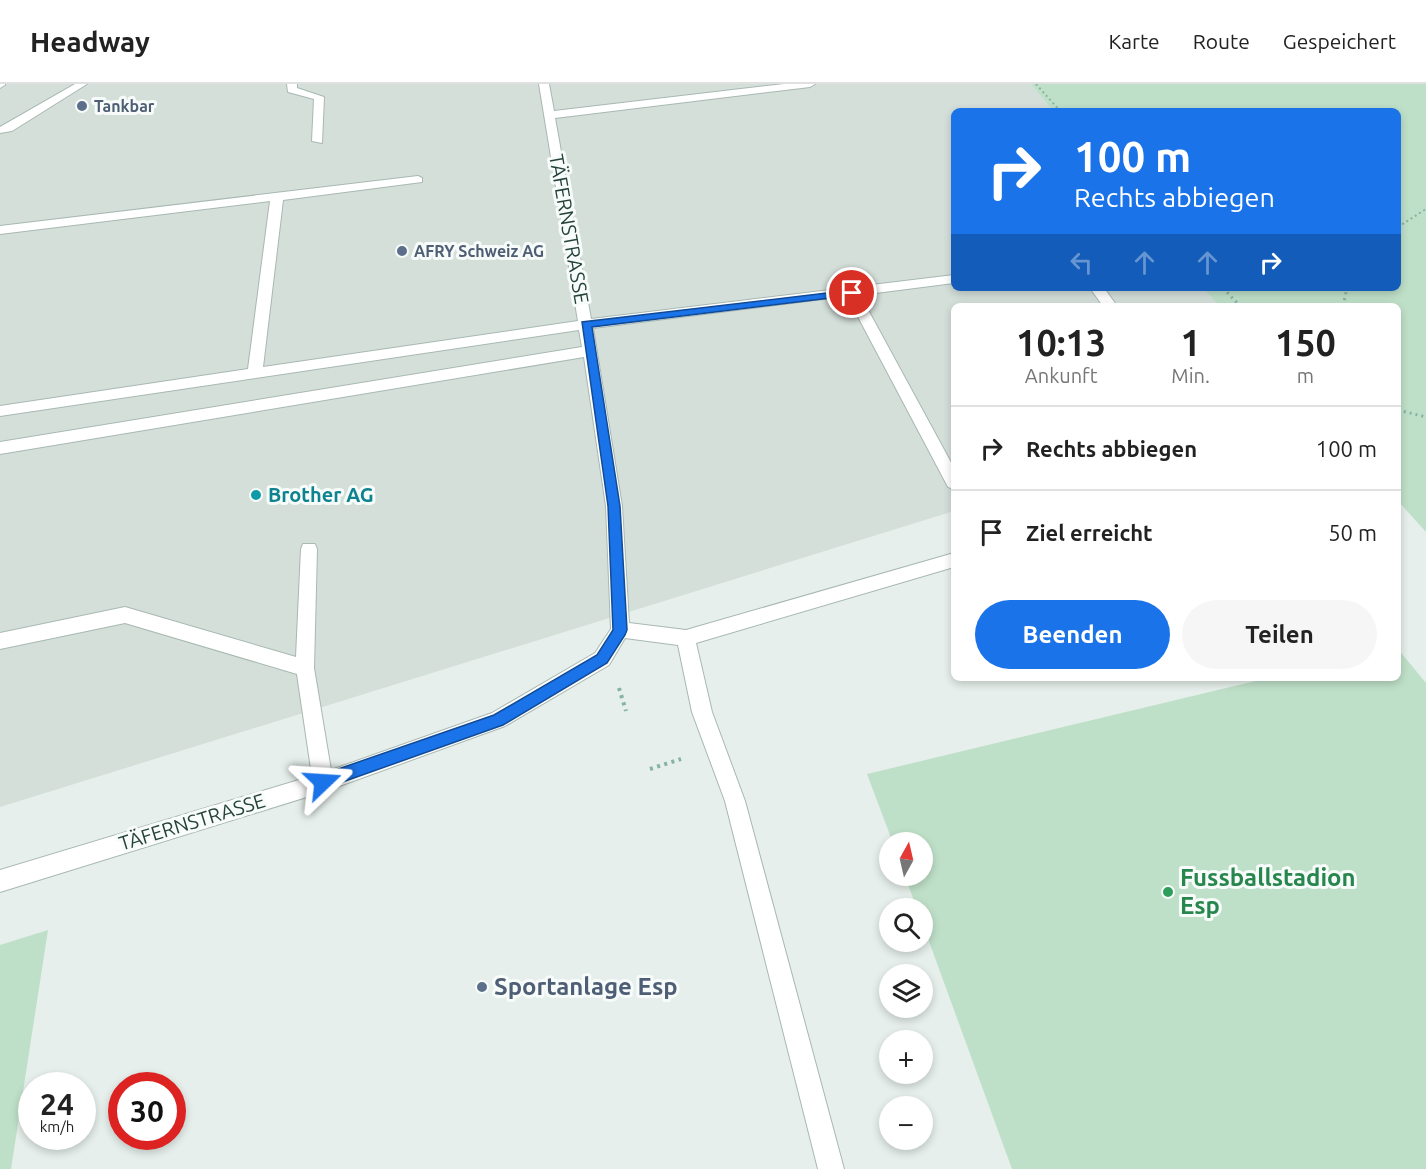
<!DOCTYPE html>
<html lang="de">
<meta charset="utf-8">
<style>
:root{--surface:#fff;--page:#f6f6f6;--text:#222;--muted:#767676;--line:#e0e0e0;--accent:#1a73e8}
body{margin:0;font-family:Ubuntu,sans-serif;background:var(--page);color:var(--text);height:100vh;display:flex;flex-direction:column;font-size:22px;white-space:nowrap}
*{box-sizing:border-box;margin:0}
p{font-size:20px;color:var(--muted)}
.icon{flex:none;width:33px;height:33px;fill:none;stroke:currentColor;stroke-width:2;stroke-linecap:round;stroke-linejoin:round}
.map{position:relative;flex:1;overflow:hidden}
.side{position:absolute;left:951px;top:219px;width:450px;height:378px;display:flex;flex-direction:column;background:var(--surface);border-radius:9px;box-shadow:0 3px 9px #0003}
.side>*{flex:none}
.guide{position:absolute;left:951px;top:24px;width:450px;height:183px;border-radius:9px;box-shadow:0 3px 9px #0003;background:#1a73e8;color:#fff;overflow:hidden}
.needle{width:39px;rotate:8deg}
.tools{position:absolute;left:879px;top:748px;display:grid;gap:12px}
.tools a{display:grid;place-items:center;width:54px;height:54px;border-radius:50%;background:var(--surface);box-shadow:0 3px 9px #0003;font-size:30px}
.speed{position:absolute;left:18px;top:988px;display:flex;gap:12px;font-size:30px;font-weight:700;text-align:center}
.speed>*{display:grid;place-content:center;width:78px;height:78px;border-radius:50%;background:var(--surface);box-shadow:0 3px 9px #0003;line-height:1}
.speed small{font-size:15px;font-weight:400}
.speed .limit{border:9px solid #d22;background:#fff;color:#111}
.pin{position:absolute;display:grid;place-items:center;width:51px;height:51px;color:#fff;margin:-26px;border:3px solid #fff;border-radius:50%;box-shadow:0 2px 6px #0007}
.me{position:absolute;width:66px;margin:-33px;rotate:70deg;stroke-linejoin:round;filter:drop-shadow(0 0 4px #0008)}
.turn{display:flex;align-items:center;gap:21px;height:126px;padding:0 24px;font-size:27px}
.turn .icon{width:78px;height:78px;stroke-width:2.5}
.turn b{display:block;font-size:42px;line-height:51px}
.lanes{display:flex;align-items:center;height:57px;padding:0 24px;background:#0003;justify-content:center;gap:30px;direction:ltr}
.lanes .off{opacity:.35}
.eta{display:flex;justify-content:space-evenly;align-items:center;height:102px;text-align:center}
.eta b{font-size:36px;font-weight:600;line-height:42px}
.action{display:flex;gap:12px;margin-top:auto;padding:12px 24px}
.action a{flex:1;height:69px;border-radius:36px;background:var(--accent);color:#fff;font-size:24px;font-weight:600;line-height:69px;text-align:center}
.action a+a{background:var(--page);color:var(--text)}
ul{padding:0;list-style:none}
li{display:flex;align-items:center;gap:18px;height:84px;padding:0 24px;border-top:2px solid var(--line)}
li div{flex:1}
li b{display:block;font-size:22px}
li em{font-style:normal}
header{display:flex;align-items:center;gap:36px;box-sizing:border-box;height:84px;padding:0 30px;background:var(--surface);border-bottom:2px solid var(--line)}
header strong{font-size:28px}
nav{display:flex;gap:33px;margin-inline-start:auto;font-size:21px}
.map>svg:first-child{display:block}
.built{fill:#d4dfda}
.green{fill:#bfe0c8}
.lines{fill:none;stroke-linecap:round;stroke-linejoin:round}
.minor-casing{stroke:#a8b8b2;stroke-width:2}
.path-far2{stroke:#86b3a5;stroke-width:2;stroke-dasharray:2 3;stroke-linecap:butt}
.path-far1{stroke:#86b3a5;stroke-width:3;stroke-dasharray:2 4;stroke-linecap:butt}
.path{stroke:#86b3a5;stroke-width:4;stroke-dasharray:3 4.5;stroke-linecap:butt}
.minor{fill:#fff;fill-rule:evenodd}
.route{fill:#1a73e8;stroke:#114b97;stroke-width:1.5}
.service-dot{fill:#5c6f8a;stroke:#f7fbf9;stroke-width:2}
.culture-dot{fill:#0f9aa8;stroke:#f7fbf9;stroke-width:2}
.leisure-dot{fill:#2e9e5b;stroke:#f7fbf9;stroke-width:2}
.labels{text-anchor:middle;stroke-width:6;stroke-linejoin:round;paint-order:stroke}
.far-service-label{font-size:16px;font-weight:bold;fill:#4e5e75;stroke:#f7fbf9;text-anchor:start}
.street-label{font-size:20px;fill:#24423a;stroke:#f7fbf9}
.culture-label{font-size:20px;font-weight:bold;fill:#0d838f;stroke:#f7fbf9;text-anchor:start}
.near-leisure-label{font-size:24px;font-weight:bold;fill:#27864d;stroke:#f7fbf9;text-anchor:start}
.near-service-label{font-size:24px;font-weight:bold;fill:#4e5e75;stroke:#f7fbf9;text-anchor:start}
</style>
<header>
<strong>Headway</strong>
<nav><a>Karte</a><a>Route</a><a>Gespeichert</a></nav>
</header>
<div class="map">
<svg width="1426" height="1085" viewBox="0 0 1426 1085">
<rect width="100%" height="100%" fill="#e6efeb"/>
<path class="built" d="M0,0H1031L1053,27H954V204H1203L1219,222H954V427L0,723Z"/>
<g class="green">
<path d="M1031,0H1426V448L1398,417V222H1219L1203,204H1398V27H1053Z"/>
<path d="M1398,565L1426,599V1085H1012L923,841L922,825H917L905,792H922V759H893L867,690L1268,594H1398Z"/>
<path d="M48,846L11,1085H0V861Z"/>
</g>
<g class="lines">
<defs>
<g id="minor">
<path d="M0,0H5V1L0,4Z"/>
<path d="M75,0H87L12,47L0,49V43Z"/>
<path d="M287,0H297V4L324,13L322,59L312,57L314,15L288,8Z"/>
<path d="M539,0H549L554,27L784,0H815L810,3L555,34L591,235L954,191V199L860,211L954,384V405L948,403L847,212L593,244L622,422L629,539L686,546L954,469V483L696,559L712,628L745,717L844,1085H818L725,717L692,628L678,561L625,554L609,581L505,642L323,708L0,808V786L312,692L297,590L125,539L0,565V549L125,523L296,573L301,465L303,460H315L317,465L314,584L331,686L492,629L595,569L611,545L606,422L584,273L0,370V358L582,263L579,246L0,332V322L248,285L270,117L0,150V142L418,92L422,94V98L283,116L263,283L578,237Z"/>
<path d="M1090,204H1104L1117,222H1103Z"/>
</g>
</defs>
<use href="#minor" class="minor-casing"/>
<g class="path-far2">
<path d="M1036,0L1060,27"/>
<path d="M1398,143L1426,125"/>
</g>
<g class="path-far1">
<path d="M1223,204L1240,222"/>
<path d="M1343,222L1347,204"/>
<path d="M1398,326L1426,333"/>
</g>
<g class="path">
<path d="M619,604L626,627"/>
<path d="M650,685L681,675"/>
</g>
<use href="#minor" class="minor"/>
</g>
<path class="route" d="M852,206L855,207V211L592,243L620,422L627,546L625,551L607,579L503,641L323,705L318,703L315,698L318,692L494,631L597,571L613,546L608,422L582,238Z"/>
<g class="service-dot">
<circle cx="82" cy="22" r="6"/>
<circle cx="402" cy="167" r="6"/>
<circle cx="482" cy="903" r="6"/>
</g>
<circle class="culture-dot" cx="256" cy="411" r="6"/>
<circle class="leisure-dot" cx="1168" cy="808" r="6"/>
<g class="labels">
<g class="far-service-label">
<text x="94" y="28">Tankbar</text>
<text x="414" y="173">AFRY Schweiz AG</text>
</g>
<g class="street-label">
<text transform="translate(569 145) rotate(80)" y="7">TÄFERNSTRASSE</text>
<text transform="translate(192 738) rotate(-17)" y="7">TÄFERNSTRASSE</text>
</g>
<g class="culture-label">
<text x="268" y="418">Brother AG</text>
</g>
<g class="near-leisure-label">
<text x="1180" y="802">Fussballstadion<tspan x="1180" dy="28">Esp</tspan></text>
</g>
<g class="near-service-label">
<text x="494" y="911">Sportanlage Esp</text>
</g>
</g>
</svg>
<div class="tools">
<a><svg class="needle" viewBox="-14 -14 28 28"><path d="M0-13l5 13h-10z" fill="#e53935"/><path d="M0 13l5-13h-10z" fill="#767676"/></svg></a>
<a><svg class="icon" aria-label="search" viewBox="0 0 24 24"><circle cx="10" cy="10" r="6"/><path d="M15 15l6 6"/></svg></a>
<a><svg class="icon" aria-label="layers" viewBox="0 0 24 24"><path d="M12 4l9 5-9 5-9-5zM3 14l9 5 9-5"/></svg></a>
<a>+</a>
<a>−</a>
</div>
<div class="speed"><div>24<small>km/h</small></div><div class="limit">30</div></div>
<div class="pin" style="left:852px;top:209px;background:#d93025"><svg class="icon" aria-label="arrive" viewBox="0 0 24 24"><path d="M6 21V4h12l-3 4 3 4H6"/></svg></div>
<svg class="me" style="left:323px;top:698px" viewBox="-20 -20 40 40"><path d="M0-17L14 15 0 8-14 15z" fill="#1a73e8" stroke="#fff" stroke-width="4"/></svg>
<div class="guide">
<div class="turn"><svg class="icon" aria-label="right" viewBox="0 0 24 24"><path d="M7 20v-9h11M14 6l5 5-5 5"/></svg><div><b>100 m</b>Rechts abbiegen</div></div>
<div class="lanes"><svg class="icon off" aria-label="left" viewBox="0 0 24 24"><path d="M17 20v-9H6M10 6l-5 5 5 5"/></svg><svg class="icon off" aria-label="ahead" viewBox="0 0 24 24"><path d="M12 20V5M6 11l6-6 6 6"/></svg><svg class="icon off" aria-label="ahead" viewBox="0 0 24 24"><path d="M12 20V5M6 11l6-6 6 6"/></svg><svg class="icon" aria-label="right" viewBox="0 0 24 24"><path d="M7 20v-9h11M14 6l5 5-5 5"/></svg></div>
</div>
<section class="side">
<div class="eta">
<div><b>10:13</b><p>Ankunft</p></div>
<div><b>1</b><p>Min.</p></div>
<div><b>150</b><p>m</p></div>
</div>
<ul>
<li><svg class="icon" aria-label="right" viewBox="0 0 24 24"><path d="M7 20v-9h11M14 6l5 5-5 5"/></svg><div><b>Rechts abbiegen</b></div><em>100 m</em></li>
<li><svg class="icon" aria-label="arrive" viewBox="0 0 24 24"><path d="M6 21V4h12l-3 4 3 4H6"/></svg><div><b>Ziel erreicht</b></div><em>50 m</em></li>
</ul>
<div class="action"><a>Beenden</a><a>Teilen</a></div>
</section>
</div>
